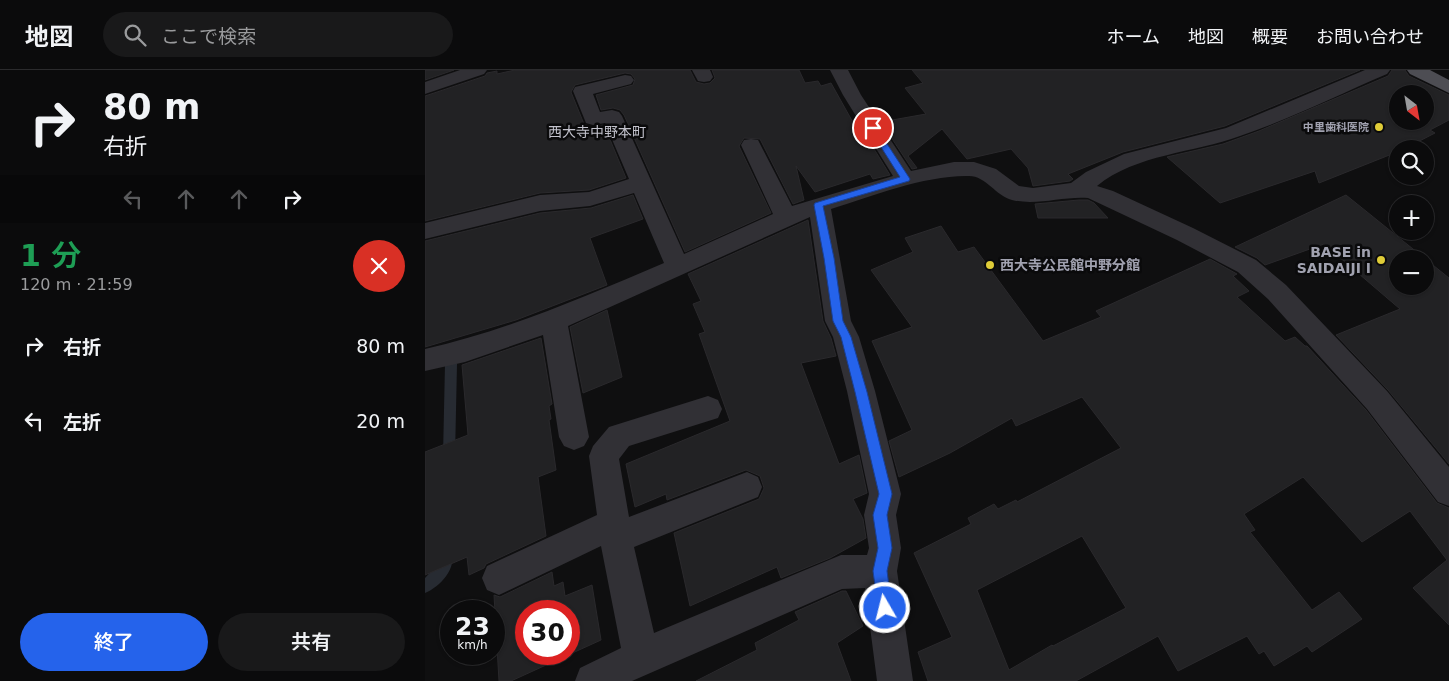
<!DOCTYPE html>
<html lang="ja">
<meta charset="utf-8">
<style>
:root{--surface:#0b0b0c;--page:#19191a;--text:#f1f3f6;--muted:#9a9b9d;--line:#2b2b2d;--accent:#2563eb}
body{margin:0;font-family:"DejaVu Sans","Noto Sans JP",sans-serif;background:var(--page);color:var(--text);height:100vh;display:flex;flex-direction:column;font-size:19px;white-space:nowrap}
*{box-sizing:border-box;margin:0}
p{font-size:16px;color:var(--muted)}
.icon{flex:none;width:28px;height:28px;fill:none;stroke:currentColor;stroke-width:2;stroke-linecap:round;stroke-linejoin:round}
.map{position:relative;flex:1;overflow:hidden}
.panel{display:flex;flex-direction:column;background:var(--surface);width:425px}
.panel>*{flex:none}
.top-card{background:#0b0b0c;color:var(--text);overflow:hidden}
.needle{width:32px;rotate:149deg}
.buttons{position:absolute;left:964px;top:15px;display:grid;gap:10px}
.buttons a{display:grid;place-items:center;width:45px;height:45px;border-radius:50%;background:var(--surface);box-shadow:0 1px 4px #0004,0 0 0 1px var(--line);font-size:25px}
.speed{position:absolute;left:15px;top:530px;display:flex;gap:10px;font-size:25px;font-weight:700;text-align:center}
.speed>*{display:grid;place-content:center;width:65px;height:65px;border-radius:50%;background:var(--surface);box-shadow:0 1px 4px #0004,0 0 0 1px var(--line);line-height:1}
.speed small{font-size:12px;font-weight:400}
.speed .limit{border:8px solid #d22;background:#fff;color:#111}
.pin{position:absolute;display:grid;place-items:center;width:42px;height:42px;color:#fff;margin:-21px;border:2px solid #fff;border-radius:50%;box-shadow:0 1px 5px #0007}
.me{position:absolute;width:55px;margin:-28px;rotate:352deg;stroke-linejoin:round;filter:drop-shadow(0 0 4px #0008)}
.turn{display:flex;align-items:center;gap:18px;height:105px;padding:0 20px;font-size:22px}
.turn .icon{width:65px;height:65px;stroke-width:2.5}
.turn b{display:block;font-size:35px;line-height:42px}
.lanes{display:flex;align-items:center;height:48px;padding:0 20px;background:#0003;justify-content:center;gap:25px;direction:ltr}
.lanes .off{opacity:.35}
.round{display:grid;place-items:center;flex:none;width:52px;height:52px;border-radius:26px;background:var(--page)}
.summary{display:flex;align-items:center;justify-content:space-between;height:85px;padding:0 20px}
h1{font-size:30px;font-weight:600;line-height:38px;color:#1e9e55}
.cta{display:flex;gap:10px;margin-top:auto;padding:10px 20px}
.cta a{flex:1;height:58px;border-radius:30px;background:var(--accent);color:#fff;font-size:20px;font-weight:600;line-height:58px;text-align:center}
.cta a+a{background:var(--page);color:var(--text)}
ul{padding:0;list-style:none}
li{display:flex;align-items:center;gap:15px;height:75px;padding:0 20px}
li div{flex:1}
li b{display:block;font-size:19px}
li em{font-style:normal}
header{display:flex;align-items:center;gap:30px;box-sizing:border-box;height:70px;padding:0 25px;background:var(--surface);border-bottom:1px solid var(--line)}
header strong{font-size:24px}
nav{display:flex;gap:28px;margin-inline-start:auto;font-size:18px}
.search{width:350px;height:45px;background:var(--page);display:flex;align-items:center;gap:12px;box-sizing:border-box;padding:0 18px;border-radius:28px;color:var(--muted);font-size:19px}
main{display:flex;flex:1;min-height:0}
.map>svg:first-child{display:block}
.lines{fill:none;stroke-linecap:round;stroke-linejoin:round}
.stream{fill:#272b32;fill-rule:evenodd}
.building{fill:#222224;stroke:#2a292c;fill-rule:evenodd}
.minor{fill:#313035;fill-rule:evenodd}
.primary{fill:#4d4d53;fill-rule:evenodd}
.route{fill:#2563eb;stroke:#184099}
.poi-dot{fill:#dfcc38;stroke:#0a0a0b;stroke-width:2}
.labels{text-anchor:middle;stroke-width:5;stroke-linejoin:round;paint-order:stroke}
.far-poi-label{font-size:11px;font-weight:bold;fill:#a1a2b0;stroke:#0a0a0b;text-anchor:end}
.far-quarter-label{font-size:14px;fill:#c2c2cc;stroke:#0a0a0b}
.poi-label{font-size:14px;font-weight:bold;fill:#a1a2b0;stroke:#0a0a0b;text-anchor:end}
</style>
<header>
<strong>地図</strong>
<div class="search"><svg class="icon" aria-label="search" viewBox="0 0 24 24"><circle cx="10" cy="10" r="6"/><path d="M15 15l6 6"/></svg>ここで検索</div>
<nav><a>ホーム</a><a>地図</a><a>概要</a><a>お問い合わせ</a></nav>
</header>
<main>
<section class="panel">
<div class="top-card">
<div class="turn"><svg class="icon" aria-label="right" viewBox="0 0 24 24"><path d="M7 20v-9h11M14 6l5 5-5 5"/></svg><div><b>80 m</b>右折</div></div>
<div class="lanes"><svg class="icon off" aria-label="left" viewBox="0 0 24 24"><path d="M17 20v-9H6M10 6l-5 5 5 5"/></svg><svg class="icon off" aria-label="ahead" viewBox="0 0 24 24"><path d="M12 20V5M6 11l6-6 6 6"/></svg><svg class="icon off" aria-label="ahead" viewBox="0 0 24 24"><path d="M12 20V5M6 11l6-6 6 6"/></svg><svg class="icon" aria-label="right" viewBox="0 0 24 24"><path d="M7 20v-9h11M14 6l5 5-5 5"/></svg></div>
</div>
<div class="summary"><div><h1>1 分</h1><p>120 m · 21:59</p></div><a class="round" style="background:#d93025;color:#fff"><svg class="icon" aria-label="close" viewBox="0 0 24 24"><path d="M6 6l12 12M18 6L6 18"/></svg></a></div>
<ul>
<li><svg class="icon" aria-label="right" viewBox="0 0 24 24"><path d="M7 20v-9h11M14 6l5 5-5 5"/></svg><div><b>右折</b></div><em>80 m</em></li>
<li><svg class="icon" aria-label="left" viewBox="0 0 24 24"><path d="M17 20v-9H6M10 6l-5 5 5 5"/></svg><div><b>左折</b></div><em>20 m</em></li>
</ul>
<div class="cta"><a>終了</a><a>共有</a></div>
</section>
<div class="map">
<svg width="1024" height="611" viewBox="0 0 1024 611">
<rect width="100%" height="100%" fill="#0f0f10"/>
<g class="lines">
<g class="stream">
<path d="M26,289L30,291L32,294L30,386L28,390L24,392L20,390L18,386L20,294L22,291Z"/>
<path d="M21,478L26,480C33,498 15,517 0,523V508L13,494L16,480Z"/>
</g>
</g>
<g class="building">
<path d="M0,0H29L0,10Z"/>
<path d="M90,0H265L271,12L279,14L285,13L290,8L287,0H374L380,13L393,11L396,16L406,13L430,56H435L465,105L448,109L445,104L390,122L371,96L379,130L368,134L335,69L319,68L314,76L346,143L260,182L199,45L195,40L188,38L176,40L171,25L208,15L210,9L206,4L200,3L150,15L146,22L159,54L167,57L179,55L201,108L164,120L115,123L0,151V26L60,6L62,3L72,1V4Z"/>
<path d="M487,0H935L800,56L698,82L643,104L648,109L645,111L608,116L603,98L586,79L542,89L517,59L483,86L492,98L487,99L456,52L501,44L480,18L498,13Z"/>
<path d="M967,0H980L984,6L1024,25V50L1005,60L1010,63L979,79H972V82L894,113L890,101L795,133L742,87L798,74L834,61L963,6ZM972,24H1000V51H972Z"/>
<path d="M208,125L218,149L165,168L182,215L91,250L0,277V171L115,143L166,138Z"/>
<path d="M921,125L1024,208V394L963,320L911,265L975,239L899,174L840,195L832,188L810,177ZM972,189H1000V216H972Z"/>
<path d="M654,130H663L669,133L683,148H613L610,134Z"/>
<path d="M383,150L398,251L406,268L411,286L376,293L414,394L434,385L442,423L428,429L438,449L441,468L405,488L356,508L352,497L265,536L249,463L334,429L339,418L335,406L321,400L242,430L241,424L210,437L201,394L305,351L274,264L280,262L268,234L276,231L263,204Z"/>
<path d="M516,156L533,182L549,177L618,271L676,247L671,241L785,189L812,204L808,206L824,221L812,227L860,271L870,267L880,276H882L941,340L1012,433L1024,438V555L988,518L1022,490L985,441L937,472L878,407L819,444L830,460L825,462L887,540L914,522L937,549L887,582L882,576L849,596L839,581L834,584L822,566L753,601L733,566L651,611H503L493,582L527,567L489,483L546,454L543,448L569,434L573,439L591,430L592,432L696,378L657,327L591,356L587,348L525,383L474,407L464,371L487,360L447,271L487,257L446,200L488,182L480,168ZM657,466L701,538L628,576L627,575L584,600L552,520Z"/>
<path d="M182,240L197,307L158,323L145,257Z"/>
<path d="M116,268L127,334L124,336L126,349L124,350L131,400L113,407L121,466L61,494L59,498L44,505L42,487L0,505V382L43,365L37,295Z"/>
<path d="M127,502L129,516L138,512L140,526L167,515L176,570L86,611H74L69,525L75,527ZM101,541H144V584H101Z"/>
<path d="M417,521H421L438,556L412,573L426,611H271L332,580L330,573L374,550L370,542Z"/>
</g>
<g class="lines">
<g class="minor">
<path d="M35,0H62L59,4L0,24V12Z"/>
<path d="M267,0H285L288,7L285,11L279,12L273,11Z"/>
<path d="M405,0H423L436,25L486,101L529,92H549L571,99L594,116L608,118L646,113L661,102L699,84L801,58L940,0H965L962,4C913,25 865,49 815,66C769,83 711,84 672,116L688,121L768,158L831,190L861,215L962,321L1024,397V436L1013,432L942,339L843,229L813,202L752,170L663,128C638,126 612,136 587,130C571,126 561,106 544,106C500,105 448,126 406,139L426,251L434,267L450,321L476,424L471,445L476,478L472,501L488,611H452L440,518L417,519L207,611H150L155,598L196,578L176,476L74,525L62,520L57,508L62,496L172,445L164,386L168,376L184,357L283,326L293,330L297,339L293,348L204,376L194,389L204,447L322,402L333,407L337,417L333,427L209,477L229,563L416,485H442L444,478L439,445L444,424L422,321L408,267L400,251L385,147L143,256L164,367L159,376L149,380L139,376L134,367L118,265L40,292L0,301V279C84,260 161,226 239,193L209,123L165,136L115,141L0,169V153L115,125L164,122L204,109L180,53L168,55L161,53L148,21L150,17L200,5L206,6L209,10L206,14L168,24L175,42L187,40L194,42L197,46L259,184L348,144L316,75L319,70L326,69L333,70L367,136L468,106L418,25Z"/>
</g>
<path class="primary" d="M982,0H1005L1024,10V23L985,4Z"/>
</g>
<path class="route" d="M448,56L451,57L485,109L484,111L398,136L409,188L418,251L426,267L442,322L467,424L462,445L467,478L462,501L467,538L465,543L460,545L455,543L453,538L448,501L453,478L448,445L454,424L430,322L416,267L408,251L399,188L389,135L390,133L475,107L444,58Z"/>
<g class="poi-dot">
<circle cx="954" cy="57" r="5"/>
<circle cx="956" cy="190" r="5"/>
<circle cx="565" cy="195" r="5"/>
</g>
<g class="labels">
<g class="far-poi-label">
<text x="944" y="61">中里歯科医院</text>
</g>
<g class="far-quarter-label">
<text x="172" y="67">西大寺中野本町</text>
</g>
<g class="poi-label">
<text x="946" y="187">BASE in<tspan x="946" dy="16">SAIDAIJI Ⅰ</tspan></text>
<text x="575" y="200" text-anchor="start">西大寺公民館中野分館</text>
</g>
</g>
</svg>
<div class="buttons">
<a><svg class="needle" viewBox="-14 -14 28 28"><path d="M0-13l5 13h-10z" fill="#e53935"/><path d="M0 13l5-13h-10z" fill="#9a9b9d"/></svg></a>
<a><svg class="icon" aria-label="search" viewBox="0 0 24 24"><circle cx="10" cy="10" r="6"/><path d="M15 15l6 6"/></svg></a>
<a>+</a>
<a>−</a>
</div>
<div class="speed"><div>23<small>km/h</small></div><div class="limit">30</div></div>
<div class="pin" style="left:448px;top:58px;background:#d93025"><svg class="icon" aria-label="arrive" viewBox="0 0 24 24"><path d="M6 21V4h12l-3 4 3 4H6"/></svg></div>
<svg class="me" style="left:460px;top:538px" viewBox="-20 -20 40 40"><circle r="17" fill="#2563eb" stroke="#fff" stroke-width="3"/><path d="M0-11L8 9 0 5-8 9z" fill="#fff"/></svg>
</div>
</main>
